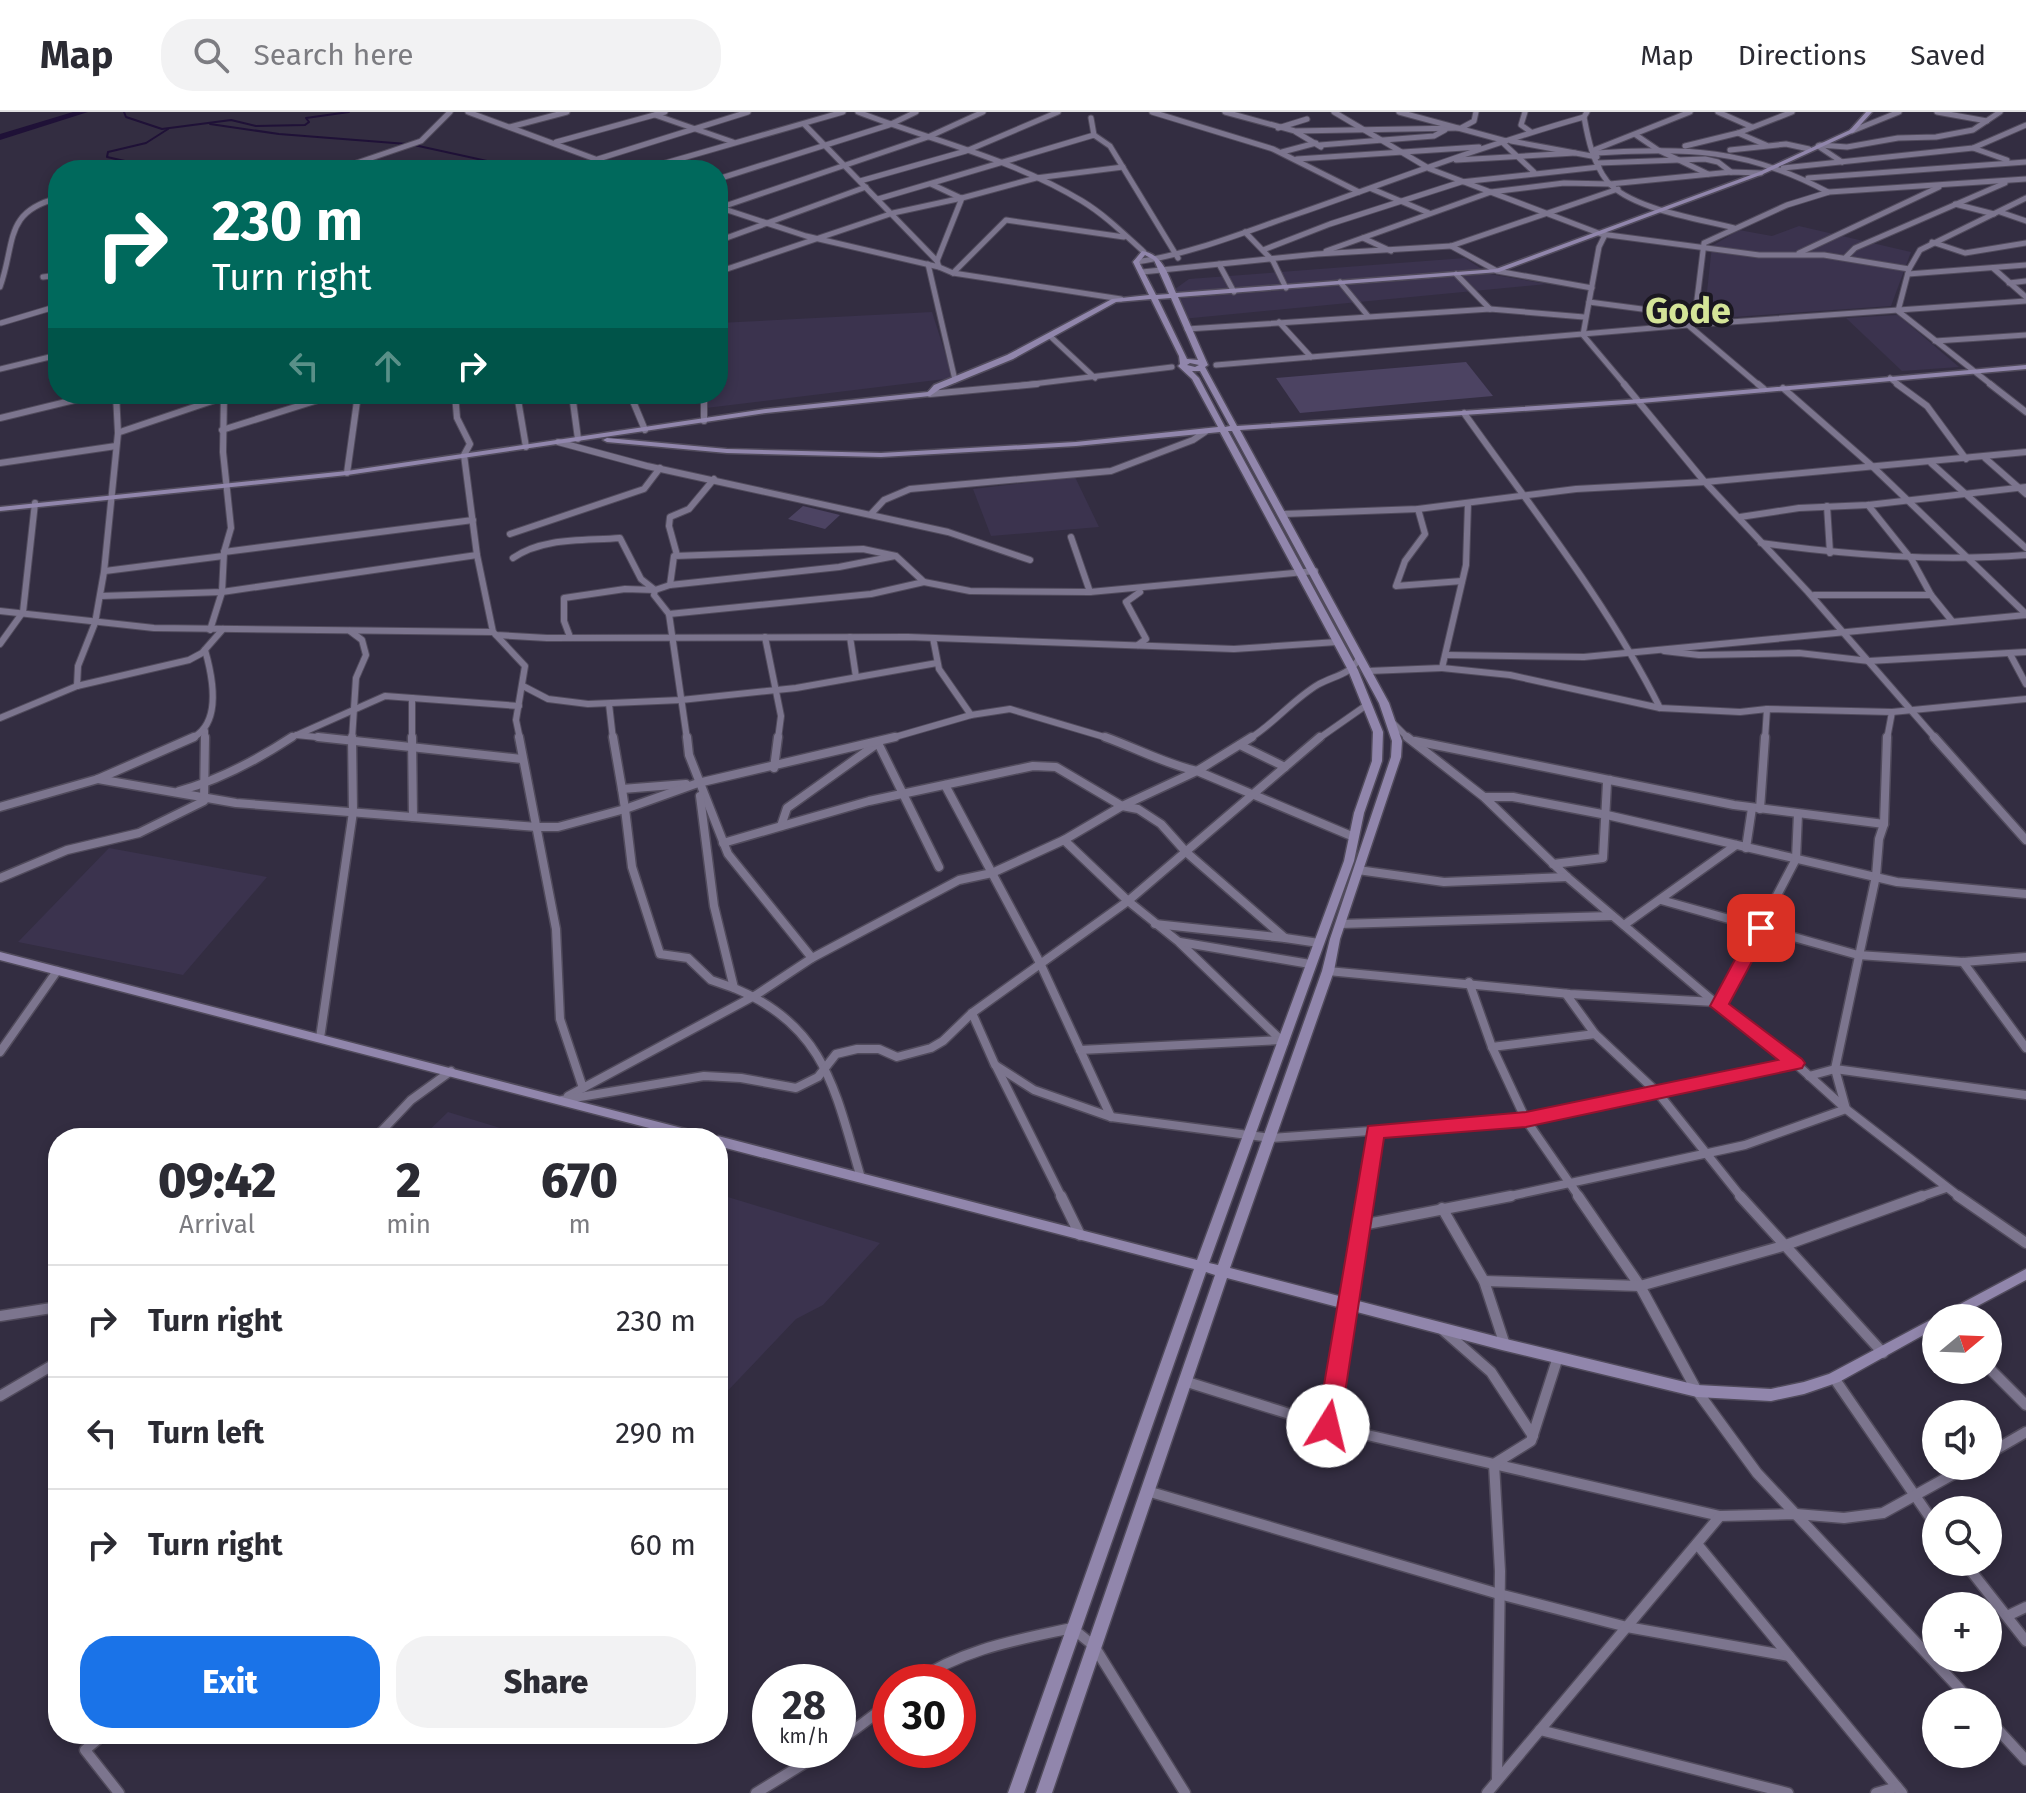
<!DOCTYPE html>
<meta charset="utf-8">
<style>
:root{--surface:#fff;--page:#f2f2f3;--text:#2b2b33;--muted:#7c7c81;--line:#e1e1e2;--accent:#1a73e8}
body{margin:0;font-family:"Fira Sans",sans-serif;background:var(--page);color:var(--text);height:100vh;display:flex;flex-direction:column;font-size:30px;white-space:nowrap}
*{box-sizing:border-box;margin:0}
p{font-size:26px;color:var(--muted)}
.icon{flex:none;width:44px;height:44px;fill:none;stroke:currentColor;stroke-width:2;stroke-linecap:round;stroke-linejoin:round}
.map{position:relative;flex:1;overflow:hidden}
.sheet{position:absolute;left:48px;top:1016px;width:680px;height:616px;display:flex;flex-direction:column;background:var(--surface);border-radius:32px;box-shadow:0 4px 12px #0003}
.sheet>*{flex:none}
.guide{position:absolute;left:48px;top:48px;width:680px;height:244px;border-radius:32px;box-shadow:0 4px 12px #0003;background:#00695c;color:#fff;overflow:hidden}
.needle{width:52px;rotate:71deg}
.controls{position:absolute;left:1922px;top:1192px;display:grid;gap:16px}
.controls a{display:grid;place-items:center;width:80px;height:80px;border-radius:50%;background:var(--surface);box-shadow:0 4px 12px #0003;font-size:40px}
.speed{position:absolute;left:752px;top:1552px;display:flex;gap:16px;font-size:40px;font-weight:700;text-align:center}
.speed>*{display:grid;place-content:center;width:104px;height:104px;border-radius:50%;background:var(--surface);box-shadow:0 4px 12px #0003;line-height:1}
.speed small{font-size:20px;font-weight:400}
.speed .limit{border:12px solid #d22;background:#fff;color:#111}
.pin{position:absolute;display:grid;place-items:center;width:68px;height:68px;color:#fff;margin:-34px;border-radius:16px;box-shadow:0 4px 12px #0006}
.me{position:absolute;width:88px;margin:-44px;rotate:9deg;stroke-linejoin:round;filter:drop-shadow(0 0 6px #0008)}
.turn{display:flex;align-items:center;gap:28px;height:168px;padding:0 32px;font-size:36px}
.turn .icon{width:104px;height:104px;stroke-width:2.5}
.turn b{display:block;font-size:56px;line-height:68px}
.lanes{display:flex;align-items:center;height:76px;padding:0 32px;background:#0003;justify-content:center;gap:40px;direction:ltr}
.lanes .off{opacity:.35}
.eta{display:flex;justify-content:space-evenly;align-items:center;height:136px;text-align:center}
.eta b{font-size:48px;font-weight:800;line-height:56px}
.button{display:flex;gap:16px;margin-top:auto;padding:16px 32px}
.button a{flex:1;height:92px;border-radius:32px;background:var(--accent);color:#fff;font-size:32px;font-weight:800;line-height:92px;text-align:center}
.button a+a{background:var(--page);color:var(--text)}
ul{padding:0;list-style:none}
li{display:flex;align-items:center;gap:24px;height:112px;padding:0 32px;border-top:2px solid var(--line)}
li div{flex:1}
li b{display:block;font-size:30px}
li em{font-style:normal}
header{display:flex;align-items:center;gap:48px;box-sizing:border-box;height:112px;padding:0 40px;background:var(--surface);border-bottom:2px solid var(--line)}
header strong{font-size:38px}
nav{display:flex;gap:44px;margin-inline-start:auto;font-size:28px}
.search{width:560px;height:72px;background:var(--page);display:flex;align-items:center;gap:20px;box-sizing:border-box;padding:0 28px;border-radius:32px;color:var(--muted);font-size:30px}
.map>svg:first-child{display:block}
.built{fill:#3b334e}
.green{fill:#4c4362}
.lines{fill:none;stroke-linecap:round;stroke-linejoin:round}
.stream{stroke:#1f1137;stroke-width:2}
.river{fill:#1f1137;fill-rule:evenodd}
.street-far3-casing{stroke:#514b5c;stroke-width:7}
.street-far2-casing{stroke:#514b5c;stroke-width:8}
.street-far1-casing{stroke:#514b5c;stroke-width:11}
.street-casing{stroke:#514b5c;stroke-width:13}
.secondary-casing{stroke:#514b5c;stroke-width:3}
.street-far3{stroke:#7c758e;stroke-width:5}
.street-far2{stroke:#7c758e;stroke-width:6}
.street-far1{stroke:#7c758e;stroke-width:8}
.street{stroke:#7c758e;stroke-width:10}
.secondary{fill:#9186ac;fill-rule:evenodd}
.route{fill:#e11d48;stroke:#92132f;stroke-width:2}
.labels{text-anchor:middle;stroke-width:8;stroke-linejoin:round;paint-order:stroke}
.far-town-label{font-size:36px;font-weight:bold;fill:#d4e498;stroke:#1a1720}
</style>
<header>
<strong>Map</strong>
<div class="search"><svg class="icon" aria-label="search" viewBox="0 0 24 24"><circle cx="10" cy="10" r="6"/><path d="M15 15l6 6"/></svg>Search here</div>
<nav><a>Map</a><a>Directions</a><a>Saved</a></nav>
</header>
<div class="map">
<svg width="2026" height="1681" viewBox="0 0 2026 1681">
<rect width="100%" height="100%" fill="#332d41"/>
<g class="built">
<path d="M1799,114L1911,140L1891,194L1704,207L1712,134L1739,118L1772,124Z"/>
<path d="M1465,146L1483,158L1168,182L1189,167Z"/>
<path d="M1490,162L1547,172L1182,207L1173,187Z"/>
<path d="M932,200L953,266L706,296V282H718V211Z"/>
<path d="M1898,203L1959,255L1902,259L1846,206Z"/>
<path d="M1075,365L1099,415L991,424L973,377Z"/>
<path d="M109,736L267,765L183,863L18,830Z"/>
<path d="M448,1000L533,1026H421Z"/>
<path d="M718,1082L880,1131L823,1193L796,1207L718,1289Z"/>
</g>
<g class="green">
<path d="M1466,250L1493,284L1300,301L1276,266Z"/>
<path d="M803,394L840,403L825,417L788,407Z"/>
</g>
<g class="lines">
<g class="stream">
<path d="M124,0L126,5L162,17L231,8L256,14L305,13L309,10L306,6L349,0"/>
<path d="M210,12L279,22L407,32"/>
<path d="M414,33L528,58"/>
<path d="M149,58L147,54L107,45L108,40L146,31L168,17"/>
</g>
<path class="river" d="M73,0H88L0,28V22Z"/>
<defs>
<g id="street-far3">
<path d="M468,0L625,58"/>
<path d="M566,0L510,15L567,0"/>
<path d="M858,0C933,29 1013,47 1082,89C1105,103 1124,122 1144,140"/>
<path d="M1152,0L1273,37L1359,80"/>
<path d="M1225,0L1295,19L1461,16L1474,9L1476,0"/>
<path d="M1334,0L1430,57L1601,122L1759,143H1824L1909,157"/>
<path d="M1399,0L1506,29"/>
<path d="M1525,0L1521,13L1531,20"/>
<path d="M1718,0L1752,15"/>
<path d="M1937,0L1987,9"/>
<path d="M655,3L733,30"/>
<path d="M1584,5C1588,27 1593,51 1607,69C1630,97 1700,107 1734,116"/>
<path d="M1091,6L1094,23"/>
<path d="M804,12L937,149"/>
<path d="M1278,16L1307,7"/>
<path d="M1852,19L1899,0"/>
<path d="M1296,20L1321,35"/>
<path d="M1738,21L1766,33"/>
<path d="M1636,23L1658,38L1708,62"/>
<path d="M1511,29L1597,45"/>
<path d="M556,30L665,0"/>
<path d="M1503,31L1534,60"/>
<path d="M1320,33L1434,24L1445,18"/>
<path d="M1820,33L1847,35L1898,26L1936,25L1973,18L2000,0"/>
<path d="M1685,34L1738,21L1792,0"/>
<path d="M1818,34L1842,50"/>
<path d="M1973,36L2007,48"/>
<path d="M1594,38L1690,0"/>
<path d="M1730,38L1786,32L1809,37"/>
<path d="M1282,40L1316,31"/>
<path d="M1596,41C1687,36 1746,36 1828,80"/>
<path d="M598,47L748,0"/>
<path d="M1297,47L1479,35"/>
<path d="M1456,48L1575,41"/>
<path d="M1598,51L1705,47L1718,50L1731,60"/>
<path d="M1783,56L1973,36L2026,13"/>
<path d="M336,58L421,29L450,0"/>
<path d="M641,58L843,0"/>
<path d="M1808,66L2026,50"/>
<path d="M718,67L889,13L916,0"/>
<path d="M860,69L966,39L1058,0"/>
<path d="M931,72L961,86"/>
<path d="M1610,72L1731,60L1761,61"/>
<path d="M1372,77L1429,101"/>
<path d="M878,87L1094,23L1110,34L1178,146"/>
<path d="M1955,92L1994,102"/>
<path d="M718,95L806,124L939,155L953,161L1121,187"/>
<path d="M719,96L928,25L983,0"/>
<path d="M2000,100L2026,109"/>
<path d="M1245,120L1273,149L1286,176"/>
<path d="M1605,123L1599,135L1583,223L1626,274"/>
<path d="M1363,126L1391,139"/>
<path d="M718,129L866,75"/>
<path d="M1932,130L1965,141L2026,131"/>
<path d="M1451,134L1497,159L1592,176"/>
<path d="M1263,138L1330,112L1461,70L1599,55"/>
<path d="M1326,139L1491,80L1564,71L1610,72"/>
<path d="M1799,141L1939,75"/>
<path d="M1846,145L1855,136L2005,71"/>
<path d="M1136,150C1192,142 1247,119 1300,101C1394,68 1488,32 1584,5L1587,0"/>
<path d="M928,152L955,268"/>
<path d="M1219,152L1234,180"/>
<path d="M939,155L937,149L962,86L1036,66L1123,55"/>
<path d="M1993,156L2026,185"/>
<path d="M718,160L893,101L962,86"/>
<path d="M1142,160L1317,142L1451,134L1618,77"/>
<path d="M953,161L1006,108L1124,125"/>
<path d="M1456,162L1490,197"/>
<path d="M1908,162L2026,153"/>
<path d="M43,165L58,163"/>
<path d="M1340,170L1368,204"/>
<path d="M2009,171L2026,169"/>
<path d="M0,175C16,131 3,100 58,86"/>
<path d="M1589,190L1695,204"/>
<path d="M1279,210L1311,245"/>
<path d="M1,211L58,194"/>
<path d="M1187,217L1490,197L1584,205"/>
<path d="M1050,224L1095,266"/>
<path d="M1935,229L2026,223"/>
<path d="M1216,253L1688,213L2026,189"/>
<path d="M0,257L58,243"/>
<path d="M1890,266L1900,274"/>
<path d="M1016,274L1172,255"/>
<path d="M1760,274L1688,213L1695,204L1704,131L1787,93L1829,80L2026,67"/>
<path d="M1993,274L1898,199L1909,157L1920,138L2026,86"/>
</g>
<g id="street-far2">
<path d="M1624,272L1704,369L1808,480L1936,627"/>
<path d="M1758,272L1764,277"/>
<path d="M1897,272L1927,294L1966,347"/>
<path d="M1990,272L2026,300"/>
<path d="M1783,276L1872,354L2026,502"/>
<path d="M455,282L457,306L470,332L464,343L477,443L493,520"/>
<path d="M517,282L526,335"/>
<path d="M572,282L578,327"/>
<path d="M630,282L645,318"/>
<path d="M704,282V309"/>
<path d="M930,282L1037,272"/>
<path d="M1464,301C1532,397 1607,490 1660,596"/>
<path d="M0,306L99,282"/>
<path d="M222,318L337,282"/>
<path d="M120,320L224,285"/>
<path d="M558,330L647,354L948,420L1030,448"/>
<path d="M1985,346L2026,382"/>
<path d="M0,351L116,334"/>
<path d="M1931,351L2026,436"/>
<path d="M347,361L358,282"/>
<path d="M1868,393L1912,448L1931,483L1952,509"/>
<path d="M1827,394L1830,441"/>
<path d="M1418,397L1425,422L1405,449L1396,474L1462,469"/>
<path d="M871,402L884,388L910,377L1111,359L1193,328L1205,320"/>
<path d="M1284,402L1418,397L1576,377L1705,370L2026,340"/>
<path d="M1740,405L1799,396L1868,393L2026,375"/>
<path d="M510,422L644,377L660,356"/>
<path d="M1071,425L1090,480"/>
<path d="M1761,431C1850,443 1937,450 2026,443"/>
<path d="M224,440L473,408"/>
<path d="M677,443L669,414L670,405L689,397L714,367"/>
<path d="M513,446C543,425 585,429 620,426L641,467L655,478L625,477L564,486V509L570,525"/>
<path d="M105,459L223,444"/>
<path d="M670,473L839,455L895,444"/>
<path d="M1814,483H1931"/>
<path d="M101,484L222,480L477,443"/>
<path d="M0,499L154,516L493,520L496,523L547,526L908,525L1234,537L1337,530"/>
<path d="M669,502L871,482L924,470"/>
<path d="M210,518L222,480L224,440L231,416L223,340L224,282"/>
<path d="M350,519L362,528L366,543L356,566L352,627"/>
<path d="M496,523L525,554L516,608L520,627"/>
<path d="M765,525L781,604L778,627"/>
<path d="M850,525L856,565"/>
<path d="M933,526L939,557L971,603"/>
<path d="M0,532L23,500L35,391"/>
<path d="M1138,533L1146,527L1126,490L1140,480"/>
<path d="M1664,539L1699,543L1799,541L1869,549L2026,540"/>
<path d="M2010,542L2026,572"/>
<path d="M1446,543L1584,545L2026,503"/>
<path d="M1442,556L1510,563L1660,596L1740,600L1767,597L1892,600L2026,587"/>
<path d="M1368,559L1442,556L1466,453L1468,391"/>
<path d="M77,574L78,554L95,511L104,460L118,321L116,282"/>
<path d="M523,574L548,587L588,592L681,588L796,576L937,551"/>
<path d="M412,586V627"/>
<path d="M609,592L613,627"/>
<path d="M0,606L77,574L189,548L202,541L223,517"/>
<path d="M1391,609L1409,627"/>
<path d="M297,623L385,584L519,594"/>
<path d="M190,627C223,613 213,566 205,538"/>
<path d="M205,627V619"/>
<path d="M289,627L296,623L337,627"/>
<path d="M687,627L669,502L654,483L655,478L670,473L674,444L863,437L896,444L924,470L970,479L1090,480L1315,459"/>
<path d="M888,627L971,603L1010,597L1111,627"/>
<path d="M1249,627C1274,612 1293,587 1319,572C1336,563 1350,563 1360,545"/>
<path d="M1318,627L1368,592"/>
<path d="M1765,627L1767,597"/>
<path d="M1887,627L1892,600"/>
</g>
<g id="street-far1">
<path d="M318,625L522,647"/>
<path d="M412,625L413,705"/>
<path d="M519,625L556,817L560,907L583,976"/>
<path d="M613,625L622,677L686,672"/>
<path d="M687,625L689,643L728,742L812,846"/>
<path d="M1105,625C1136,636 1165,652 1197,659L1354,725"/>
<path d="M1407,625L1484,685L1567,765L1719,894L1795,951L1846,997L1961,1086"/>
<path d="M1934,625L2026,728"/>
<path d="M1415,629L1734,693L1884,712"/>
<path d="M1240,633L1285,655"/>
<path d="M774,656L778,625"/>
<path d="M98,667L236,691L537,715H558L625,697L622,677"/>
<path d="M945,673L1040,851L1111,1005"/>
<path d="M179,679C220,668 257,648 292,625"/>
<path d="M700,684L714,794L734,876C826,914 835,979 861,1066"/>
<path d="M1485,685H1513L1607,703L1897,770L2026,782"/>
<path d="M0,695L98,667L194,625"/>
<path d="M1760,697L1765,625"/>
<path d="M781,714L787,696L878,631L939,755"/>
<path d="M1064,728L1128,789L1179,830L1284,931"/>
<path d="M723,731L869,689L1033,654L1056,655L1122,694L1138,697L1161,712L1186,740L1285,826L1319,831"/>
<path d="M1746,736L1752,696"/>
<path d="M1553,752L1603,746L1607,671L1610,668"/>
<path d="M1358,758L1444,770L1567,765"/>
<path d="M0,766L67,738L139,721L204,689L205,625"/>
<path d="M1661,788L1858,843L1963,850L2026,845"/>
<path d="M1155,812L1285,826"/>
<path d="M1340,812L1612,804"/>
<path d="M1624,813L1736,733"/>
<path d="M1180,830L1310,852"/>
<path d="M1963,850L2026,936"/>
<path d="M1328,859L1570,882L1715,890"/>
<path d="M1469,870L1492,935L1526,1008L1580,1086"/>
<path d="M734,876L711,868L688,846L660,842L632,755L625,697L698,671L895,625"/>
<path d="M1566,882L1595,922L1658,981L1742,1086"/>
<path d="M1719,894L1796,747L1798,702"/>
<path d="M972,901L995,953L1034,978L1111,1005L1271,1026L1526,1008L1795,951"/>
<path d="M320,926L353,700L352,625"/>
<path d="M1492,935L1595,922"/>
<path d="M1080,938L1281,928"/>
<path d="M0,940L57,859"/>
<path d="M996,954L1062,1086"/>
<path d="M1809,964L1835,957L2026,983"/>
<path d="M568,984L756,883L812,846L959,768L992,761L1064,728L1122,694L1197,659L1252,625"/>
<path d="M562,988L704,964L741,966L796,976L818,965L836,942L857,937H879L897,945L931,936L943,929L972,901L1128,789L1320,625"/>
<path d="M375,1026L411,988L451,959"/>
<path d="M1364,1086L1375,1019"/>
<path d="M1501,1086L1745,1033L1846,997L1835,957L1876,764L1879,727L1884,712L1887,625"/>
<path d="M1917,1086L1946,1076"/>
</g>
<g id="street">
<path d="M1061,1084L1080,1123"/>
<path d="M1365,1084L1328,1314L1720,1404"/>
<path d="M1578,1084L1640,1174L1697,1279L1757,1361L1972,1590"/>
<path d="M1740,1084L1883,1241"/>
<path d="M1958,1084L2026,1131"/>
<path d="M1442,1096L1484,1169L1505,1233"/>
<path d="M1362,1113L1511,1084"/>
<path d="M1484,1169L1640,1174L1783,1134L1922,1084"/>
<path d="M0,1204L58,1195"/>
<path d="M1443,1218L1491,1260L1533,1324"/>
<path d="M1988,1255L2026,1293"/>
<path d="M1834,1266L1936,1414"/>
<path d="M1184,1269L1328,1314"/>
<path d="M0,1284L58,1250"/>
<path d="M1988,1342L2026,1320"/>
<path d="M1147,1379L1499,1482L1627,1515L1789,1544"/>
<path d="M1697,1432L1902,1681"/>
<path d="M1964,1450L2026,1529"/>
<path d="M2007,1504L2026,1495"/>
<path d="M915,1570C962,1537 1017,1528 1072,1516L1094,1534L1185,1681"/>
<path d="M1988,1607L2026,1648"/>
<path d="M1540,1618L1788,1681"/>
<path d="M104,1622L85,1638L119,1681"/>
<path d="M838,1630L890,1591"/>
<path d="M1497,1667L1500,1459L1494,1352L1531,1329L1558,1245"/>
<path d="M756,1681L826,1638"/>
<path d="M1487,1681L1720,1404L1796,1402L1844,1406L1883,1401L1968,1354"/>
<path d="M1876,1681L1897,1675"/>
</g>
<g id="secondary">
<path d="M1866,0H1872L1854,20L1763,62L1499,160L1178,185L1208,253L1205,255L1237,314L1641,287L2026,253V257L1641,291L1240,318L1389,591L1402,629L1401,645L1340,827L1334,859L1230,1156L1502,1226L1697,1273L1771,1277L1804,1270L1829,1262L2026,1157V1168L1955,1206H1936V1216L1839,1270L1804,1282L1771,1289L1697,1285L1502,1238L1227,1166L1052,1681H1036L1215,1163L1206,1160L1024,1681H1008L1194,1157L718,1034V1026H714L718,1024L1197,1148L1344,749L1354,701L1372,649L1373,620L1348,558L1220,320L1076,334L881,345L727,341L607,330L603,328L607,326L727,337L881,341L1076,330L1218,315L1192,267L1178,254L1180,252L1179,244L1151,187L1116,190L1013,247L940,277L930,284L766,301L347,363L0,399V395L347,359L766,297L928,280L934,273L1007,243L1112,187L1149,183L1133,150L1142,139C1163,142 1168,163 1176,181L1496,157L1759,60L1850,18ZM1145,143L1154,148L1169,182L1156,183L1139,150ZM1171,186L1198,248L1187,247L1158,187ZM1190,251L1199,253L1195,255L1187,253ZM1192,259H1200L1230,314L1225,315L1199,266ZM1228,319H1232L1379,591L1392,629L1391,645L1330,827L1322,859L1218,1153L1209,1151L1354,749L1364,701L1382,649L1383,620L1358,558Z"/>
<path d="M0,840L705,1022L709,1023L711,1026H688L0,848Z"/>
</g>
</defs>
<use href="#street-far3" class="street-far3-casing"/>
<use href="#street-far2" class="street-far2-casing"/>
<use href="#street-far1" class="street-far1-casing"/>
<use href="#street" class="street-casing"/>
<use href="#secondary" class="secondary-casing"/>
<use href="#street-far3" class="street-far3"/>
<use href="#street-far2" class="street-far2"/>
<use href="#street-far1" class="street-far1"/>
<use href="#street" class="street"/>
<use href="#secondary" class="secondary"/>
</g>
<path class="route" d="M1761,810L1770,816L1729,892L1802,947L1805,951L1802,956L1526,1015L1384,1026L1340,1314L1337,1321L1328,1324L1320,1321L1317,1314L1368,1014L1526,1000L1778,948L1710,894L1752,816Z"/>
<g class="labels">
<g class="far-town-label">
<text x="1688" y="211">Gode</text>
</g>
</g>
</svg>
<div class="controls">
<a><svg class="needle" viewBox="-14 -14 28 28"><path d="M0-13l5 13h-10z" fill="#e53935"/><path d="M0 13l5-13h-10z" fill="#7c7c81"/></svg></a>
<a><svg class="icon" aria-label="sound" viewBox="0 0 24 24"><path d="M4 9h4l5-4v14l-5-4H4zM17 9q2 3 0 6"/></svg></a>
<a><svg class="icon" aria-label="search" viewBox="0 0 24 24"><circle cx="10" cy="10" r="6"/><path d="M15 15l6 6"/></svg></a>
<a>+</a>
<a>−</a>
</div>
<div class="speed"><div>28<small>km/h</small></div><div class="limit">30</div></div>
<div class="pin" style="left:1761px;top:816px;background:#d93025"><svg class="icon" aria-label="arrive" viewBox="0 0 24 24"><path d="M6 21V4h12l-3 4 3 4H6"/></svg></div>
<svg class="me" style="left:1328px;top:1314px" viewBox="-20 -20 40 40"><circle r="19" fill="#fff"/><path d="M0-13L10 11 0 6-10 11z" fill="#e11d48"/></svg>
<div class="guide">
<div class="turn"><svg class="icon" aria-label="right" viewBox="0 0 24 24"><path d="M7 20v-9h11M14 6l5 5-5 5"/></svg><div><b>230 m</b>Turn right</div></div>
<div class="lanes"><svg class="icon off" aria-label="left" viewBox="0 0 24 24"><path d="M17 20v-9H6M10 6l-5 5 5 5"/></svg><svg class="icon off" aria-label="ahead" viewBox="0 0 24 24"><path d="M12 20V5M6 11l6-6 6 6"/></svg><svg class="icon" aria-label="right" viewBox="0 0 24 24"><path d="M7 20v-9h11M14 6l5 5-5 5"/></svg></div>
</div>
<section class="sheet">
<div class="eta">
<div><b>09:42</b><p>Arrival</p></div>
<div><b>2</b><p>min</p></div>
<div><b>670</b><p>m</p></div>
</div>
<ul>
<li><svg class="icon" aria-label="right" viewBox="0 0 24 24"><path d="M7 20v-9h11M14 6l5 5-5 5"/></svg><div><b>Turn right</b></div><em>230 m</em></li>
<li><svg class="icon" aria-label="left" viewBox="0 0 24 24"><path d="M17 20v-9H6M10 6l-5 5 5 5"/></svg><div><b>Turn left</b></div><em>290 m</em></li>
<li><svg class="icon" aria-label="right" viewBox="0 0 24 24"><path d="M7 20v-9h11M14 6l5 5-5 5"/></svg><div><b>Turn right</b></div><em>60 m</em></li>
</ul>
<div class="button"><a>Exit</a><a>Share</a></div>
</section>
</div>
